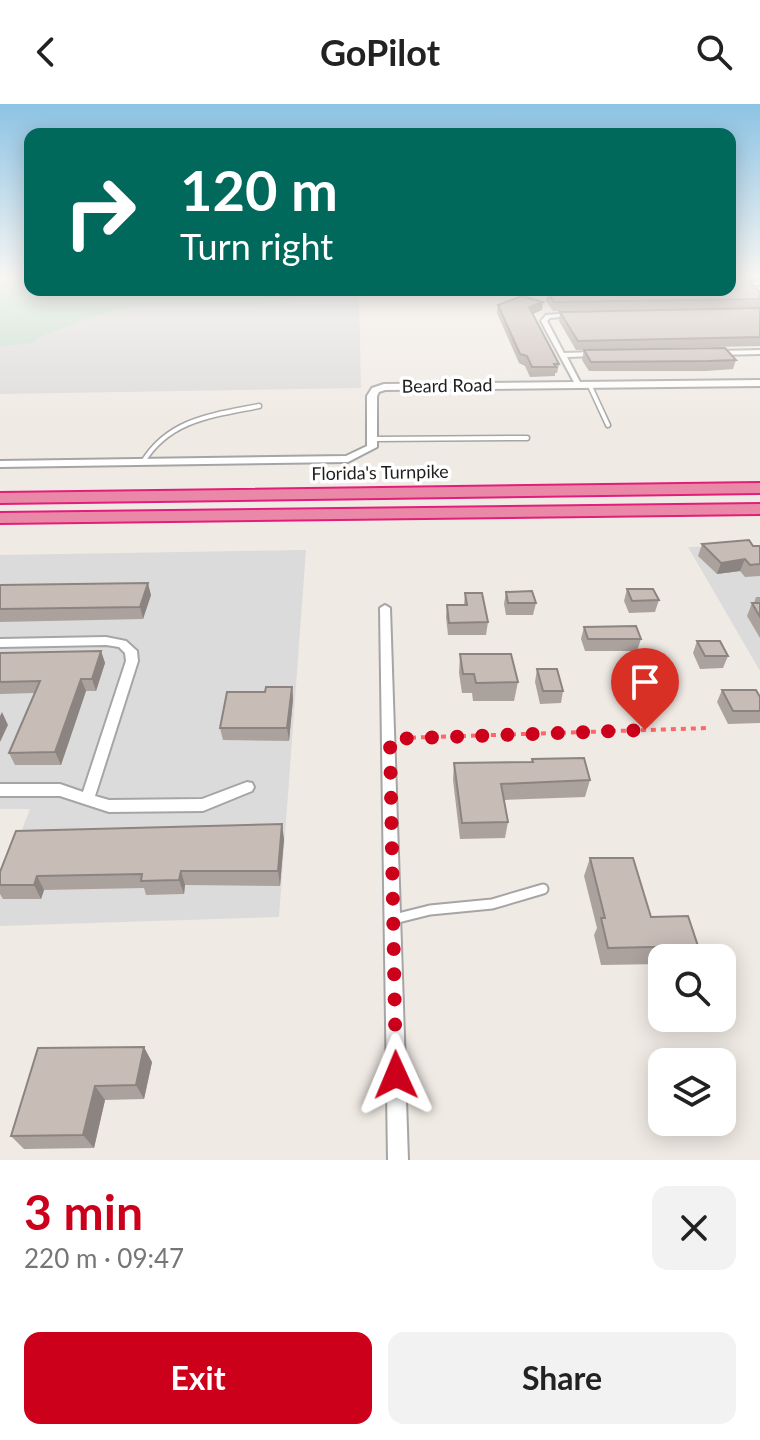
<!DOCTYPE html>
<meta charset="utf-8">
<style>
:root{--surface:#fff;--page:#f2f2f2;--text:#222;--muted:#767676;--accent:#cd001b}
body{margin:0;font-family:Lato,sans-serif;background:var(--page);color:var(--text);height:100vh;display:flex;flex-direction:column;font-size:30px;white-space:nowrap}
*{box-sizing:border-box;margin:0}
p{font-size:26px;color:var(--muted)}
.icon{flex:none;width:44px;height:44px;fill:none;stroke:currentColor;stroke-width:2;stroke-linecap:round;stroke-linejoin:round}
.map{position:relative;height:1056px;overflow:hidden}
.side{display:flex;flex-direction:column;background:var(--surface);flex:1}
.side>*{flex:none}
.guide{position:absolute;left:24px;top:24px;width:712px;height:168px;border-radius:16px;box-shadow:0 4px 20px #0003;background:#00695c;color:#fff;overflow:hidden}
.controls{position:absolute;left:648px;top:840px;display:grid;gap:16px}
.controls a{display:grid;place-items:center;width:88px;height:88px;border-radius:16px;background:var(--surface);box-shadow:0 4px 20px #0003;font-size:40px}
.pin{position:absolute;display:grid;place-items:center;width:68px;height:68px;color:#fff;margin:-82px -34px;border-radius:50% 50% 50% 0;rotate:-45deg;box-shadow:0 0 8px #0007}
.pin .icon{rotate:45deg}
.me{position:absolute;width:88px;margin:-44px;rotate:359deg;stroke-linejoin:round;filter:drop-shadow(0 0 6px #0008)}
.turn{display:flex;align-items:center;gap:28px;height:168px;padding:0 24px;font-size:36px}
.turn .icon{width:104px;height:104px;stroke-width:2.5}
.turn b{display:block;font-size:56px;line-height:68px}
.round{display:grid;place-items:center;flex:none;width:84px;height:84px;border-radius:16px;background:var(--page)}
.head{display:flex;align-items:center;justify-content:space-between;height:136px;padding:0 24px}
h1{font-size:48px;font-weight:700;line-height:60px;color:var(--accent)}
.button{display:flex;gap:16px;margin-top:auto;padding:16px 24px}
.button a{flex:1;height:92px;border-radius:16px;background:var(--accent);color:#fff;font-size:32px;font-weight:700;line-height:92px;text-align:center}
.button a+a{background:var(--page);color:var(--text)}
header{display:flex;justify-content:space-between;align-items:center;height:104px;padding:0 24px;background:var(--surface);font-size:36px;font-weight:700}
.map>svg:first-child{display:block}
.residential{fill:#dcdbdb}
.wetland{fill:#c0decd}
.lines{fill:none;stroke-linecap:round;stroke-linejoin:round}
.service-far1-casing{stroke:#a5a5a5;stroke-width:7}
.service-casing{stroke:#a5a5a5;stroke-width:13}
.minor-casing{stroke:#a5a5a5;stroke-width:4}
.tertiary-casing{stroke:#a5a5a5;stroke-width:4}
.motorway-casing{stroke:#e21d7a;stroke-width:4}
.path{stroke:#ff666a;stroke-width:4;stroke-dasharray:5 5;stroke-linecap:butt}
.service-far1{stroke:#fff;stroke-width:4}
.service{stroke:#fff;stroke-width:9}
.minor{fill:#fff;fill-rule:evenodd}
.tertiary{fill:#fff;fill-rule:evenodd}
.motorway{fill:#ea89a7;fill-rule:evenodd}
.wall{fill:#aca29d}
.shaded-wall{fill:#8c8480}
.building{fill:#c8bcb7;stroke:#8c8480;stroke-width:2}
.route{stroke:#cd001b;stroke-width:14;stroke-dasharray:0 25.2}
.labels{text-anchor:middle;stroke-width:7;stroke-linejoin:round;paint-order:stroke}
.far-street-label{font-size:18px;fill:#1e1e1e;stroke:#fff}
</style>
<header><svg class="icon" aria-label="back" viewBox="0 0 24 24"><path d="M15 5l-7 7 7 7"/></svg>GoPilot<svg class="icon" aria-label="search" viewBox="0 0 24 24"><circle cx="10" cy="10" r="6"/><path d="M15 15l6 6"/></svg></header>
<div class="map">
<svg width="760" height="1056" viewBox="0 0 760 1056">
<rect width="100%" height="100%" fill="#f0eae4"/>
<g class="residential">
<path d="M149,186H405L359,193L361,284L0,290V204Z"/>
<path d="M760,442V567L688,443Z"/>
<path d="M306,446L279,813L0,822V782L30,705H0V451Z"/>
</g>
<path class="wetland" d="M0,173H30V186H346L258,201H142L104,209L57,226L39,233L34,239L0,242Z"/>
<g class="lines">
<defs>
<g id="service-far1">
<path d="M589,280L608,321"/>
<path d="M374,335L527,334"/>
<path d="M143,358C169,315 214,311 259,302"/>
</g>
<path id="service" d="M394,815L430,806L492,800L543,785"/>
<g id="minor">
<path d="M760,177V181L751,182L760,191V196L744,181Z"/>
<path d="M573,209V211L571,212L550,214L547,217L564,249L595,248L598,250L595,252L567,253L581,280L578,282L575,280L541,217L546,211Z"/>
<path d="M760,246V250L717,251L714,249L717,247Z"/>
<path d="M385,501L390,504L408,1056H388L380,504Z"/>
<path d="M106,533L126,537L137,547L138,557L95,692L109,696L202,695L247,678L252,679L254,683L252,687L203,707L109,708L60,692H0V680H60L83,688L126,557L125,549L119,543L106,541L0,543V535Z"/>
</g>
<path id="tertiary" d="M760,276V282L385,286L379,288L377,292V343L348,358L0,363V357L346,352L367,342V292L372,284L384,280Z"/>
<g id="motorway">
<path d="M760,379V389L0,399V389Z"/>
<path d="M760,400V410L0,419V409Z"/>
</g>
</defs>
<use href="#service-far1" class="service-far1-casing"/>
<use href="#service" class="service-casing"/>
<use href="#minor" class="minor-casing"/>
<use href="#tertiary" class="tertiary-casing"/>
<use href="#motorway" class="motorway-casing"/>
<path class="path" d="M401,634L709,624"/>
<use href="#service-far1" class="service-far1"/>
<use href="#service" class="service"/>
<use href="#minor" class="minor"/>
<use href="#tertiary" class="tertiary"/>
<use href="#motorway" class="motorway"/>
</g>
<g class="wall">
<path d="M749,179L760,188V204L553,207L546,197L548,188L730,186Z"/>
<path d="M498,201L542,206L532,210L559,260L557,269H555V272L530,273L525,262L519,259L497,209Z"/>
<path d="M760,204V242L576,246L559,217L560,208Z"/>
<path d="M584,246L736,256L733,265L706,267H589L582,256Z"/>
<path d="M702,440L760,442V472L745,473L740,467L717,470L698,452Z"/>
<path d="M0,481L151,491L143,515L0,518Z"/>
<path d="M627,485L659,496L655,508L629,509L624,497Z"/>
<path d="M506,488L536,499L533,511H506L504,500Z"/>
<path d="M465,489L488,518L486,531H448L446,513L447,501H464Z"/>
<path d="M756,493H760V534L747,512L752,499H754Z"/>
<path d="M584,523L641,535L637,547H585L581,535Z"/>
<path d="M697,537L728,552L723,564L700,565L693,549Z"/>
<path d="M101,547L105,559L96,587H86L61,661H15L9,649L35,589L0,590V549Z"/>
<path d="M460,550L518,578L514,597H473L472,589H462L459,569Z"/>
<path d="M537,565L563,587L561,599L540,600L535,578Z"/>
<path d="M292,583L293,595L289,637L223,636L220,624L265,588Z"/>
<path d="M722,586L760,593V619L728,620L717,598Z"/>
<path d="M532,655L590,676L585,693L504,696L508,718L505,734L460,735L453,676L454,659L531,658Z"/>
<path d="M284,735L280,782L185,781L184,790L146,791L144,784L44,786L41,795H3L0,790V768Z"/>
<path d="M590,754L651,813L698,842L692,854H662V860L601,861L594,831L597,824L584,772Z"/>
<path d="M38,944L152,958L144,995L105,996L94,1044L24,1045L11,1032Z"/>
</g>
<g class="shaded-wall">
<path d="M743,173H760V175L741,181Z"/>
<path d="M543,198L542,206L528,212L529,203Z"/>
<path d="M745,455L740,467L717,470L721,459Z"/>
<path d="M148,479L151,491L143,515L140,503Z"/>
<path d="M101,547L105,559L96,587L92,575Z"/>
<path d="M81,575L86,587L61,661L55,648Z"/>
<path d="M292,583L293,595L289,637L287,624Z"/>
<path d="M2,608L8,621L0,638V612Z"/>
<path d="M282,720L284,735L280,782L278,767Z"/>
<path d="M181,767L185,781L184,790L179,776Z"/>
<path d="M37,772L44,786L41,795L34,781Z"/>
<path d="M144,943L152,958L144,995L136,981Z"/>
<path d="M95,982L105,996L94,1044L83,1031Z"/>
</g>
<g class="building">
<path d="M730,173H744L760,188V195L554,198L548,188L730,186Z"/>
<path d="M522,192L543,198L529,203L559,260H554L556,263H532L527,252L520,250L498,201Z"/>
<path d="M760,204V233L578,237L560,208Z"/>
<path d="M725,244L736,256L708,257L591,258L584,246Z"/>
<path d="M749,436L753,442H760V460L750,461L745,455L721,459L702,440Z"/>
<path d="M148,479L140,503L0,505V481Z"/>
<path d="M627,485H653L659,496L632,497Z"/>
<path d="M532,487L536,499H508L506,488Z"/>
<path d="M465,489H482L488,518L449,519L447,501H467Z"/>
<path d="M752,499H760V513Z"/>
<path d="M636,522L641,535H588L584,523Z"/>
<path d="M697,537H720L728,552H705Z"/>
<path d="M101,547L92,575H81L55,648L9,649L40,577L0,578V549Z"/>
<path d="M460,550H511L518,578L476,579L474,570H463Z"/>
<path d="M537,565H557L563,587H543Z"/>
<path d="M266,583H292L287,624H220L227,588H265Z"/>
<path d="M722,586H756L760,593V607H733Z"/>
<path d="M584,654L590,676L501,680L508,718L462,719L454,659L533,658L532,655Z"/>
<path d="M282,720L278,767H181L179,776L141,777L142,770L37,772L34,781H0V768L16,727Z"/>
<path d="M590,754H633L651,813L688,812L698,842L608,844L601,814H605Z"/>
<path d="M144,943L136,981L95,982L83,1031L11,1032L38,944Z"/>
</g>
<linearGradient id="sky" x2="0" y2="1"><stop stop-color="#8cc3e4"/><stop offset="0.54" stop-color="#f8f6f3"/><stop offset="1" stop-color="#f8f6f3" stop-opacity="0"/></linearGradient>
<rect width="760" height="321" fill="url(#sky)"/>
<g class="lines">
<path class="route" d="M396,971L390,635L645,626"/>
</g>
<g class="labels">
<g class="far-street-label">
<text transform="translate(447 282) rotate(-1)" y="6">Beard Road</text>
<text transform="translate(380 369) rotate(-1)" y="6">Florida's Turnpike</text>
</g>
</g>
</svg>
<div class="controls">
<a><svg class="icon" aria-label="search" viewBox="0 0 24 24"><circle cx="10" cy="10" r="6"/><path d="M15 15l6 6"/></svg></a>
<a><svg class="icon" aria-label="layers" viewBox="0 0 24 24"><path d="M12 4l9 5-9 5-9-5zM3 14l9 5 9-5"/></svg></a>
</div>
<div class="pin" style="left:645px;top:626px;background:#d93025"><svg class="icon" aria-label="arrive" viewBox="0 0 24 24"><path d="M6 21V4h12l-3 4 3 4H6"/></svg></div>
<svg class="me" style="left:396px;top:971px" viewBox="-20 -20 40 40"><path d="M0-17L14 15 0 8-14 15z" fill="#cd001b" stroke="#fff" stroke-width="4"/></svg>
<div class="guide">
<div class="turn"><svg class="icon" aria-label="right" viewBox="0 0 24 24"><path d="M7 20v-9h11M14 6l5 5-5 5"/></svg><div><b>120 m</b>Turn right</div></div>
</div>
</div>
<section class="side">
<div class="head"><div><h1>3 min</h1><p>220 m · 09:47</p></div><a class="round"><svg class="icon" aria-label="close" viewBox="0 0 24 24"><path d="M6 6l12 12M18 6L6 18"/></svg></a></div>
<div class="button"><a>Exit</a><a>Share</a></div>
</section>
